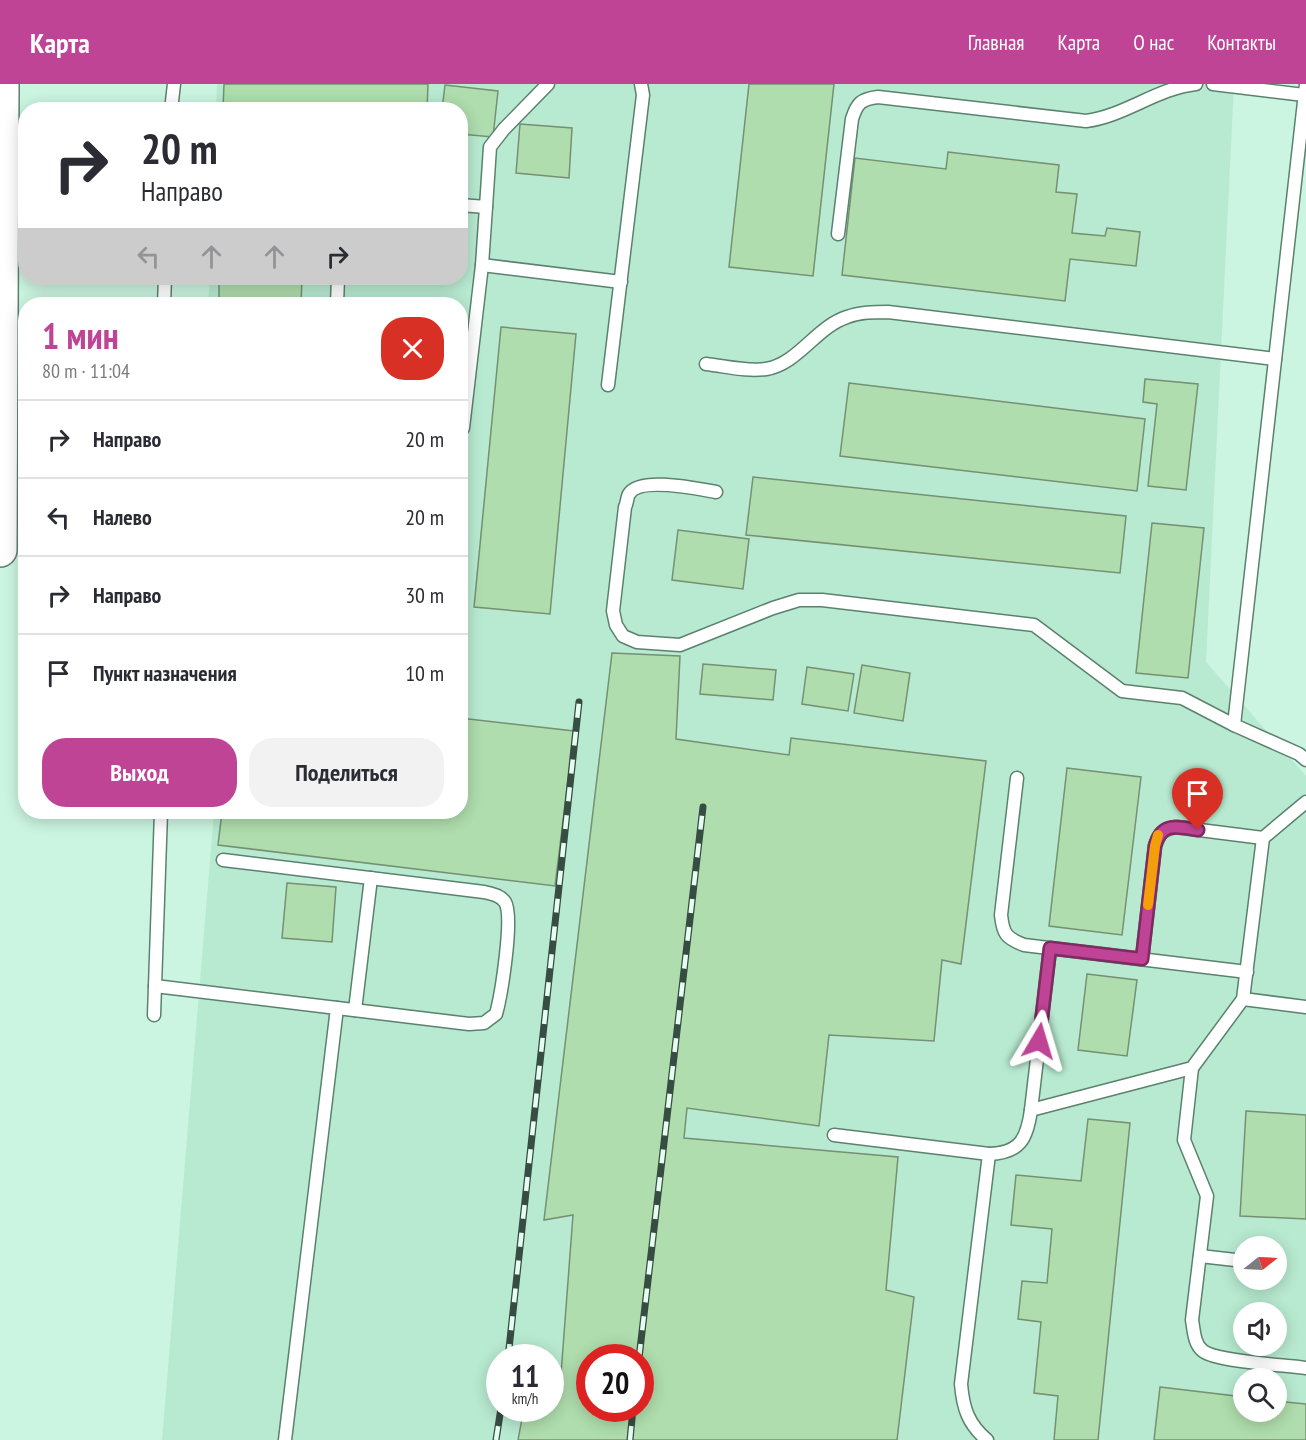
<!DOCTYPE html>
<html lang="ru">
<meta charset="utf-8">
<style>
:root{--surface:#fff;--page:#f2f2f3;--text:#2b2b33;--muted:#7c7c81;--line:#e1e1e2;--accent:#bf4495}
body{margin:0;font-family:"PT Sans Narrow",sans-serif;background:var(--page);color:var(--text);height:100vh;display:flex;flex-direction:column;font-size:22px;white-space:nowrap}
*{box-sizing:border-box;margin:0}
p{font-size:20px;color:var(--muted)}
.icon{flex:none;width:33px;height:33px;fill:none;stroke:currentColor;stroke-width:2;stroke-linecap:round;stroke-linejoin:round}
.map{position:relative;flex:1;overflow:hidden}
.drawer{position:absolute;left:18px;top:213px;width:450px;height:522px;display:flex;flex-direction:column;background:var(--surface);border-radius:24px;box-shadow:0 3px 15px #0003}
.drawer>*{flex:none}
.guide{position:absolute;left:18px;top:18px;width:450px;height:183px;border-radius:24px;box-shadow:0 3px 15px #0003;background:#fff;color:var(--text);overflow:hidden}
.needle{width:39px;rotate:72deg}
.fabs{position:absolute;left:1233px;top:1152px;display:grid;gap:12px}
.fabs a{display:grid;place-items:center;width:54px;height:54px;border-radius:50%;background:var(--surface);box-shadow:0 3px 15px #0003;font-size:30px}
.speed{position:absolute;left:486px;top:1260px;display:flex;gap:12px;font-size:30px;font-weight:700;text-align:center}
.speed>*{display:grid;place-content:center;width:78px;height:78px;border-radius:50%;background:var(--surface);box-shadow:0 3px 15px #0003;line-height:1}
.speed small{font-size:15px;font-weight:400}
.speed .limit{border:9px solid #d22;background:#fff;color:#111}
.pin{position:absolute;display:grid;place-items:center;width:51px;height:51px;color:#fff;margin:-62px -26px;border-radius:50% 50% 50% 0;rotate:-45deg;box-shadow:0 0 6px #0007}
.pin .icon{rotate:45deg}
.me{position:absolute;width:66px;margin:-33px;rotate:7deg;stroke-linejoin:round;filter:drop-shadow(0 0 4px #0008)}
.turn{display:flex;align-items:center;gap:21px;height:126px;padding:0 24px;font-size:27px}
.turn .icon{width:78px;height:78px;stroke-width:2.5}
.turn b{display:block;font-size:42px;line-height:51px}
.lanes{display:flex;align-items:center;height:57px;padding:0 24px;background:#0003;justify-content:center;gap:30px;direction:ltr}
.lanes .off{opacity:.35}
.round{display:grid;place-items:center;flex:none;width:63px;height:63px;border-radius:24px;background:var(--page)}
.overview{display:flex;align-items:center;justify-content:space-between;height:102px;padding:0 24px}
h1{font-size:36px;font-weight:700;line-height:45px;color:var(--accent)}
.button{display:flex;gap:12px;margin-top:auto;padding:12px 24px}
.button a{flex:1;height:69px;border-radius:24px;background:var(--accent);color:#fff;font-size:24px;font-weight:700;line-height:69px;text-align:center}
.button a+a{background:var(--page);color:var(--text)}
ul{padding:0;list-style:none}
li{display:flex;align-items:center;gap:18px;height:78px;padding:0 24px;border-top:2px solid var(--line)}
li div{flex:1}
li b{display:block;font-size:22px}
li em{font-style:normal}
header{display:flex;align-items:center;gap:36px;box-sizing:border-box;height:84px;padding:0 30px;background:var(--accent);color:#fff}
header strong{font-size:28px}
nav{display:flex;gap:33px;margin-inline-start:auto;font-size:21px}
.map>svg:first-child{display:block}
.built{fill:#b8ead1;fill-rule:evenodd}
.building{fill:#afddad;stroke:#769074;stroke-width:1.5;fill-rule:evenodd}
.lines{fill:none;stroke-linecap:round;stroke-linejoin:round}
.service-casing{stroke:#5b816f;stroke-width:15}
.trunk-casing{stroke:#5b816f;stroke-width:36}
.service{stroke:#fff;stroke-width:12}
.trunk{stroke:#fff;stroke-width:33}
.rail-casing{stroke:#374c42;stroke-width:7}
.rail{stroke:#e5fef1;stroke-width:4.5;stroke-dasharray:14;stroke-linecap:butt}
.route-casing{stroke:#7c2c61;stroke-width:15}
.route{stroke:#bf4495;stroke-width:10}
.slow{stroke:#f59e0b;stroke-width:10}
</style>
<header>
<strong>Карта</strong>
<nav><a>Главная</a><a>Карта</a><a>О нас</a><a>Контакты</a></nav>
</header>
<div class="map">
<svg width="1306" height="1356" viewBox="0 0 1306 1356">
<rect width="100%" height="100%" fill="#cbf5e0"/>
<path class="built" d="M217,0H1234L1206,578L1306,692V1356H162L214,728H460V220H208L210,194H460V26L216,25ZM1244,1162H1276V1196H1244ZM1244,1228H1276V1262H1244ZM500,1274H550V1324H500ZM590,1274H640V1324H590ZM1244,1294H1276V1328H1244Z"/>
<g class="building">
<path d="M224,0H428L427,26H223Z"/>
<path d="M749,0H834L813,192L729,183Z"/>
<path d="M445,1L498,7L493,53L460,50V26H442Z"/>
<path d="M520,40L572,44L569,94L516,89Z"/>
<path d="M948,68L1059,81L1056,108L1077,110L1072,149L1105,152L1107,144L1140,148L1136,182L1070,175L1065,217L842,191L855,74L946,85Z"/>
<path d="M219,194H302L301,220H219Z"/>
<path d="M501,243L576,250L550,530L474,523Z"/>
<path d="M1145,295L1198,300L1186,406L1148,402L1157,320L1143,318Z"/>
<path d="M849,299L1145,335L1137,407L840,372Z"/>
<path d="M753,393L1126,432L1120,489L746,451Z"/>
<path d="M1152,439L1204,444L1188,594L1136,589Z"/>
<path d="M678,446L749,455L743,505L672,496Z"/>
<path d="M612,569L680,572L676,655L789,671L791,654L986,677L961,880L942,876L934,957L829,951L819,1042L687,1024L684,1054L898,1073L886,1206L914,1213L897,1356H518L524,1324H550V1290H561L573,1131L544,1136ZM590,1274H640V1324H590Z"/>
<path d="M703,580L776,586L773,616L700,610Z"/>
<path d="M862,581L910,589L903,637L854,629Z"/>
<path d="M807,583L854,590L848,627L802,620Z"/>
<path d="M460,634L574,647L555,802L218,761L222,728H460Z"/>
<path d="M1067,684L1141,693L1122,851L1049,842Z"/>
<path d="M287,799L336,803L332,858L282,854Z"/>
<path d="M1087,890L1137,896L1127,972L1078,966Z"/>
<path d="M1246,1027L1306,1031V1135L1240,1132Z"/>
<path d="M1088,1035L1130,1039L1098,1356H1054L1058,1312L1034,1309L1041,1238L1018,1235L1022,1197L1047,1199L1052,1145L1011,1141L1016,1091L1081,1097Z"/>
<path d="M1160,1303L1244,1313V1328H1276V1317L1306,1320V1356H1154Z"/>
</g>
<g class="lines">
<defs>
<g id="service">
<path d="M1213,0L1304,11"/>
<path d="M1306,0L1234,641L1299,670L1306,676"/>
<path d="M171,26L174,0"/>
<path d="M460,121L486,123L490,63L504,45L548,0"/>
<path d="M838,150L852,35C857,19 861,15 878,13L1086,37C1125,32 1157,4 1196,0"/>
<path d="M482,181L621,198"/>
<path d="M164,220L165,194"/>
<path d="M337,220L338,194"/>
<path d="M706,280C725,282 747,288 766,285C798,280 816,243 847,233C860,228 874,228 888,228L1275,275"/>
<path d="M608,301L643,11L641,0"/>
<path d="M463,344L482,181L486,123"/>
<path d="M716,408C698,405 640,392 629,410C627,413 627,420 625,423L613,527L616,541L623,552L637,558L680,561L773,524L799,516H822L1034,541L1122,607L1182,614L1234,641"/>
<path d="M1017,694L1001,831C1003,850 1006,854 1024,861L1247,888"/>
<path d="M223,776L484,808C492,810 500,811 505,818C514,833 501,912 496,930L484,939L469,940L337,924"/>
<path d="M1142,875L1155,762C1159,749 1163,745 1176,743L1263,754"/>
<path d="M155,902L337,924L285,1356"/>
<path d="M1243,915L1306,923"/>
<path d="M355,926L371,794"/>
<path d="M154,931L161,728"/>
<path d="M1192,984L1184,1056L1207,1112L1192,1236C1194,1247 1194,1260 1203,1267C1217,1278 1286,1281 1306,1284"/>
<path d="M1031,1026L1050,865"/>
<path d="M834,1051L989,1070C1020,1069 1027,1055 1031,1026L1192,984L1243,915L1263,754L1306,718"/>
<path d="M1200,1172L1244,1177"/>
<path d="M1276,1181H1277"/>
<path d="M987,1356C968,1340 963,1324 961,1300L989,1070"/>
</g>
<path id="trunk" d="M0,466L2,0"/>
</defs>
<use href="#service" class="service-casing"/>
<use href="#trunk" class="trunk-casing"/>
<use href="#service" class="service"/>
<use href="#trunk" class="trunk"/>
<defs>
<g id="rail">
<path d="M508,1274L579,618"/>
<path d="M639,1274L703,723"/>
<path d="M496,1356L501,1324"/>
<path d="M630,1356L633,1324"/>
</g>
</defs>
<use href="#rail" class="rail-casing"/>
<use href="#rail" class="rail"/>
</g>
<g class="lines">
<defs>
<path id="route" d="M1039,957L1050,864L1142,875L1155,762C1162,737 1177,743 1198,746"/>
</defs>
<use href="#route" class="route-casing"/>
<use href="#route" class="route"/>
<path class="slow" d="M1148,821L1155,762L1158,751"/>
</g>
</svg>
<div class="fabs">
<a><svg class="needle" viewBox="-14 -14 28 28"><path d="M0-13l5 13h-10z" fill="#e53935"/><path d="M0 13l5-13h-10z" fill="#7c7c81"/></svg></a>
<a><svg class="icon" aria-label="sound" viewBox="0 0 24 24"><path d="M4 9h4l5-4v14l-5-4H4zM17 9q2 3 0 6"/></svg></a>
<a><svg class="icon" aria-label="search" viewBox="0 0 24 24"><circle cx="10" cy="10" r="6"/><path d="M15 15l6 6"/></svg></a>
</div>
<div class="speed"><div>11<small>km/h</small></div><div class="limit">20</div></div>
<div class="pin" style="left:1198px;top:746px;background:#d93025"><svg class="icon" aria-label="arrive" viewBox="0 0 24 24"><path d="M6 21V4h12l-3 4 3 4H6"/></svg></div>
<svg class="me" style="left:1039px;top:957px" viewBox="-20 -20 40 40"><path d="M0-17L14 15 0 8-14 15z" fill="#bf4495" stroke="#fff" stroke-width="4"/></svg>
<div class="guide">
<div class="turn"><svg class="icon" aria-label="right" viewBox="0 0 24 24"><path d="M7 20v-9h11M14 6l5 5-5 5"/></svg><div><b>20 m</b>Направо</div></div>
<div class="lanes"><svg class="icon off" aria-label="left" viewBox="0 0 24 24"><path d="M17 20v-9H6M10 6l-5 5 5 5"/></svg><svg class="icon off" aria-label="ahead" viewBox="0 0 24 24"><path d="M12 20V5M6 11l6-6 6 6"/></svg><svg class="icon off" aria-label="ahead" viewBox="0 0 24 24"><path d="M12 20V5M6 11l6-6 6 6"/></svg><svg class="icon" aria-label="right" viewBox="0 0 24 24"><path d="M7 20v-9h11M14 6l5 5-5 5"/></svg></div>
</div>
<section class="drawer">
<div class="overview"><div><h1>1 мин</h1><p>80 m · 11:04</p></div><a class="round" style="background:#d93025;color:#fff"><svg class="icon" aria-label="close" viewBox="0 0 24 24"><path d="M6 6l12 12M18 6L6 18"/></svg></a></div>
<ul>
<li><svg class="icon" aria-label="right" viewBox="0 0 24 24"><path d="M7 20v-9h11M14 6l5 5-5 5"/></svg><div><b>Направо</b></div><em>20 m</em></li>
<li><svg class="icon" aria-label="left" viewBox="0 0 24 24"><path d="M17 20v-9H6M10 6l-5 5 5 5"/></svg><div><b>Налево</b></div><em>20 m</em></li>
<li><svg class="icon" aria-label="right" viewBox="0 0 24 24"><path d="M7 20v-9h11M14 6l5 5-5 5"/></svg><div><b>Направо</b></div><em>30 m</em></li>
<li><svg class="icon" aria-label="arrive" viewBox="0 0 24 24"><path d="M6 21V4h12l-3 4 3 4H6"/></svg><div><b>Пункт назначения</b></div><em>10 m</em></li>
</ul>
<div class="button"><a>Выход</a><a>Поделиться</a></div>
</section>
</div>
